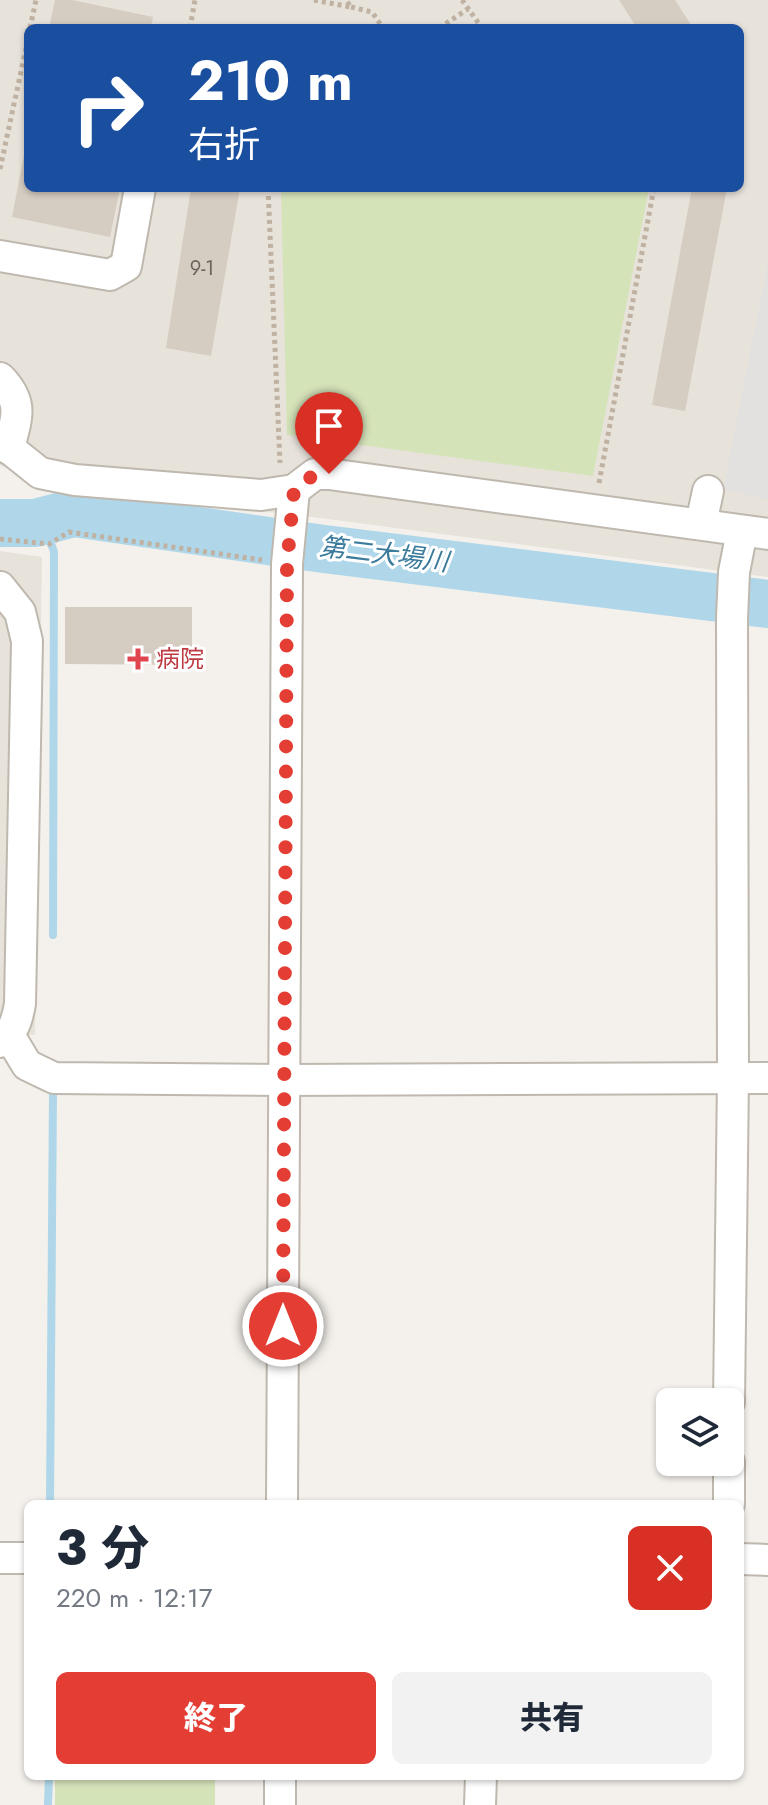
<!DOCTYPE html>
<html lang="ja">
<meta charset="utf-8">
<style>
:root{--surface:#fff;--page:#f2f2f3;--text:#1f2937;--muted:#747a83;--accent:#e33d34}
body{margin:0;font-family:Jost,"Noto Sans JP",sans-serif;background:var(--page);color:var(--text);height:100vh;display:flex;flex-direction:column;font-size:30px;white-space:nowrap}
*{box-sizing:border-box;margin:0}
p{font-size:26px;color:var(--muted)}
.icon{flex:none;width:44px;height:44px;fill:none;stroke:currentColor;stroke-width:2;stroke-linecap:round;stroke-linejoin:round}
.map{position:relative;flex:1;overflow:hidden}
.details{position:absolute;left:24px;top:1500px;width:720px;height:280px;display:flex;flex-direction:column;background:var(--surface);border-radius:12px;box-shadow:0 2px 6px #0004}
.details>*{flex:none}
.top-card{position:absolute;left:24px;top:24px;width:720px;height:168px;border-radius:12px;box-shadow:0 2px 6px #0004;background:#1a4fa0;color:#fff;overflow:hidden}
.controls{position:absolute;left:656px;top:1388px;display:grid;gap:16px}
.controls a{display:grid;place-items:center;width:88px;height:88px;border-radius:12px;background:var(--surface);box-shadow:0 2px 6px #0004;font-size:40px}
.pin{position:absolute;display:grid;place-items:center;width:68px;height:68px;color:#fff;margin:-82px -34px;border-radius:50% 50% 50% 0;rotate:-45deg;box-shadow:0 0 8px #0007}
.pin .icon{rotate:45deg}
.me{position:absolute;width:88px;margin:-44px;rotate:0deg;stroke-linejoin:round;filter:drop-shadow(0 0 6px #0008)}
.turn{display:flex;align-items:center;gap:28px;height:168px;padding:0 32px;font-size:36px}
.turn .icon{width:104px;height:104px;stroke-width:2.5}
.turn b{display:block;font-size:56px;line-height:68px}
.round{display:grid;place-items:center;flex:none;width:84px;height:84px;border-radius:12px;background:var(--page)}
.overview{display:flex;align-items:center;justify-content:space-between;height:136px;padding:0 32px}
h1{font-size:48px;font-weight:800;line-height:60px}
.button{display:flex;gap:16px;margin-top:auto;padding:16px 32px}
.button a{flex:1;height:92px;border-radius:12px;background:var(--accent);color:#fff;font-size:32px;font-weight:800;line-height:92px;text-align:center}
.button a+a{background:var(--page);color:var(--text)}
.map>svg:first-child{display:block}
.residential{fill:#e7e2da;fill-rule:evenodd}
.garden{fill:#d5e3b9}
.parking{fill:#e3e1df}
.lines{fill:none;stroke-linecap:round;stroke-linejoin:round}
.stream{stroke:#b0d7e9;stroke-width:8}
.river{stroke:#b0d7e9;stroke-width:48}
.building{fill:#d5ccc2}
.minor-casing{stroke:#bfb8af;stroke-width:34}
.path{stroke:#bfb2a2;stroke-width:5;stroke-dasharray:4 4;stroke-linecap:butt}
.minor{stroke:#fff;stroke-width:30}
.route{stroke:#e33d34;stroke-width:14;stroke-dasharray:0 25.2}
.health-dot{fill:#e0444e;stroke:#fff;stroke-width:3}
.labels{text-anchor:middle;stroke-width:6;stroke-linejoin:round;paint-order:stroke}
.number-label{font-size:20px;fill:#6b645c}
.health-label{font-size:24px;fill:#be3a42;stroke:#fff;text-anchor:start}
.water-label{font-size:26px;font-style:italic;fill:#3a7a9a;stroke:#fff}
</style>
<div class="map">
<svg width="768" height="1805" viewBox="0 0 768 1805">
<rect width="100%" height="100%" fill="#f4f1ec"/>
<g class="residential">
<path d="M0,0H768V577L320,518L44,487L0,465ZM28,28H740V188H28Z"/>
<path d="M0,551L42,557L35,1035L0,1034Z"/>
</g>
<g class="garden">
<path d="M281,188H649L593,476L287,435Z"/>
<rect x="55" y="1776" width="160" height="29"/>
</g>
<path class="parking" d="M768,262V499L723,490Z"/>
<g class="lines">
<g class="stream">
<path d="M43,521L54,552L53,935"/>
<path d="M50,1504L53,1090"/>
<path d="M48,1805L49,1776"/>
</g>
<path class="river" d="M0,523H35L74,513L324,549L768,604"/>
</g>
<g class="building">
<path d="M55,0H72L153,17L151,28H49Z"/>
<path d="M619,0H675L693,28H637Z"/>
<path d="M25,150L28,151V188H120L110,237L12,217Z"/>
<path d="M191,188H240L211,356L166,348Z"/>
<path d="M692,188H727L685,411L652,405Z"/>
<path d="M65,607H192V665L65,664Z"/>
</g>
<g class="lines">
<defs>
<g id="minor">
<path d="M0,256L110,275L126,266L140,188"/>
<path d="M0,378C25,404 16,418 9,449"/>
<path d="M0,441L40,473L75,480L261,495L294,490L315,474H329L768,534"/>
<path d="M701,524L708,491"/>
<path d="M0,587L20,612L27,641L20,1004C17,1020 14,1032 0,1042"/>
<path d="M9,1035L27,1065L54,1078L284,1080L768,1078"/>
<path d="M729,1402L733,1078L732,618L734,572L742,531"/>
<path d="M282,1504L287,564L294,490"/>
<path d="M729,1504V1462"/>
<path d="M0,1558H28"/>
<path d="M740,1559L768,1560"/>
<path d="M280,1805V1776"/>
<path d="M480,1805L481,1776"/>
</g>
</defs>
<use href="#minor" class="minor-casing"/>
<g class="path">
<path d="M314,0L351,7L346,0"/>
<path d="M462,0L482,28"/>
<path d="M351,7L372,12L383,28"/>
<path d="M30,28L36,0"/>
<path d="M190,28L195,0"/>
<path d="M439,28L468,9"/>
<path d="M0,169L28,39"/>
<path d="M268,188L280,463"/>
<path d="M599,483L654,188"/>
<path d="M0,539L49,544L69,532L262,560"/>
</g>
<use href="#minor" class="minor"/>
</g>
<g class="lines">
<path class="route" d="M283,1326L287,564L294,490L315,474H329"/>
</g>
<path class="health-dot" d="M134 647h8v8h8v8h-8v8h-8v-8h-8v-8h8z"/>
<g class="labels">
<g class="number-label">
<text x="202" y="275">9-1</text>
</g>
<g class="health-label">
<text x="156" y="667">病院</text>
</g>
<g class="water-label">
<text transform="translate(384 554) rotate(7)" y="9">第二大場川</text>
</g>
</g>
</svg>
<div class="controls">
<a><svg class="icon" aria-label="layers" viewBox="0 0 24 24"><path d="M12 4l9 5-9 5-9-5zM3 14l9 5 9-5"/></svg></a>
</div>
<div class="pin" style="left:329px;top:474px;background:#d93025"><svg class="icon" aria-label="arrive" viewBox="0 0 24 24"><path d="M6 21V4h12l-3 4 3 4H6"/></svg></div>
<svg class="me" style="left:283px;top:1326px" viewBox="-20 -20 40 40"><circle r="17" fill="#e33d34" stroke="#fff" stroke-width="3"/><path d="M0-11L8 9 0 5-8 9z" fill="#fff"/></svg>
<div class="top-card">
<div class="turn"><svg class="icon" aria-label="right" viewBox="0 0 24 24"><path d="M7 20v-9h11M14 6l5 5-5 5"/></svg><div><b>210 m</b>右折</div></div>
</div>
<section class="details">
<div class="overview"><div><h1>3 分</h1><p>220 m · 12:17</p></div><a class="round" style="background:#d93025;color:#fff"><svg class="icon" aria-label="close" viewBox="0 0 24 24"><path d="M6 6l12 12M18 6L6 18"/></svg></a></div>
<div class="button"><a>終了</a><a>共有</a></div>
</section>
</div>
